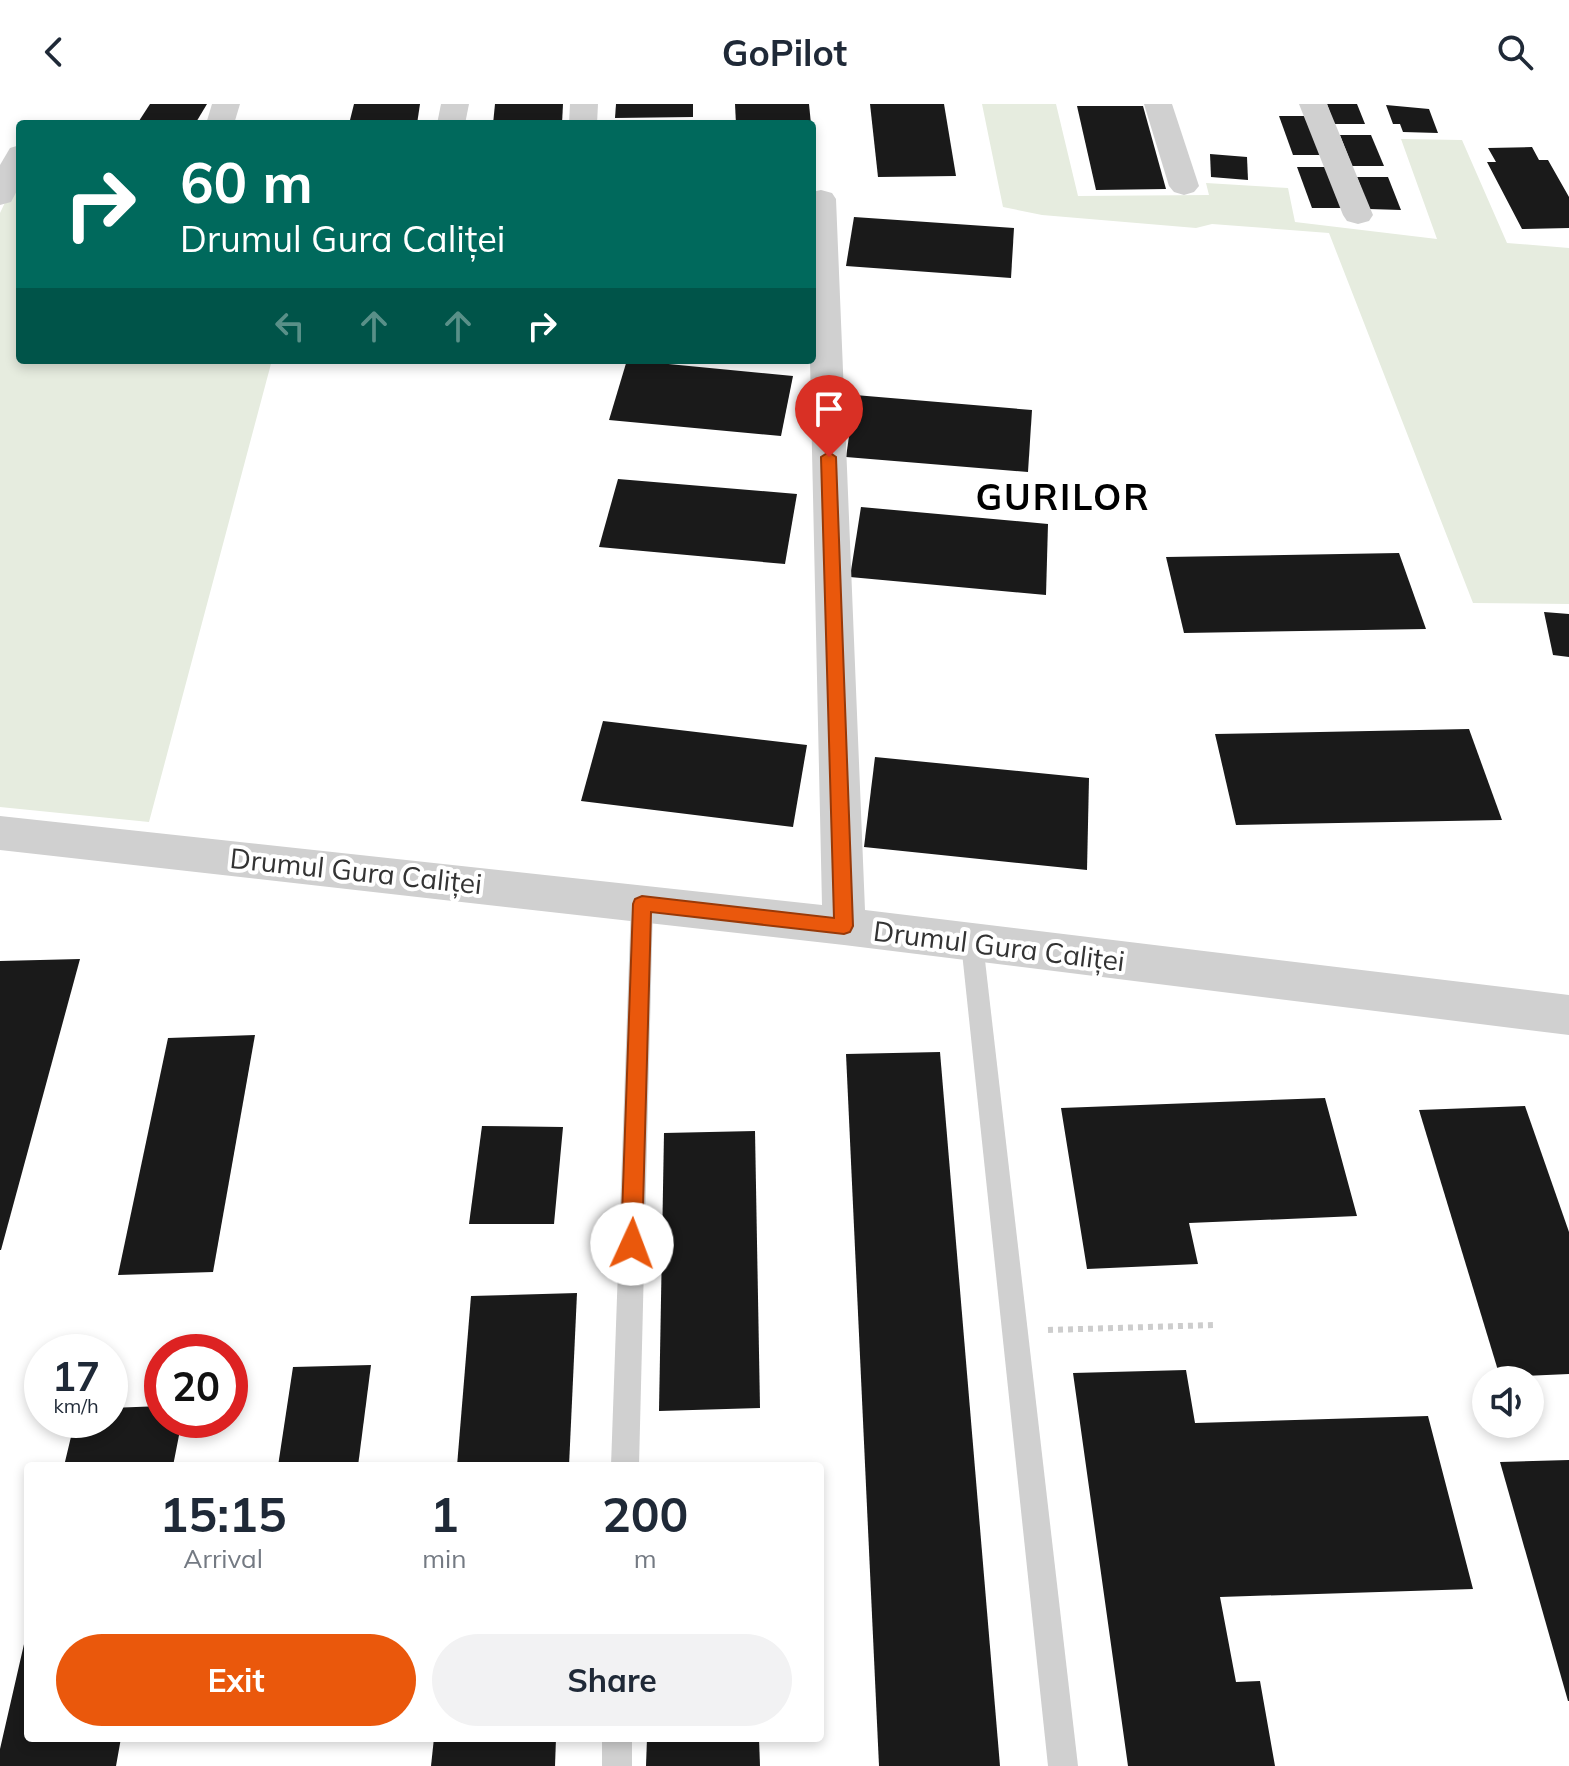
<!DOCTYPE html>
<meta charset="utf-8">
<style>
:root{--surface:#fff;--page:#f2f2f3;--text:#1f2937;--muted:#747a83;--accent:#ea580c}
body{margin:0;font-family:Mulish,sans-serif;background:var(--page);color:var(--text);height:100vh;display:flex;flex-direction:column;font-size:30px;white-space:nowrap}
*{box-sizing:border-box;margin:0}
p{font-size:26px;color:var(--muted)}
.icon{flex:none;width:44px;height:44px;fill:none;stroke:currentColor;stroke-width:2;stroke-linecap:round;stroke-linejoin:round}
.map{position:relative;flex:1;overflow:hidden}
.panel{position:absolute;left:24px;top:1358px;width:800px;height:280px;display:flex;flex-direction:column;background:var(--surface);border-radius:8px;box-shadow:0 4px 12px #0003}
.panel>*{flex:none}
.guide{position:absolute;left:16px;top:16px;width:800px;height:244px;border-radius:8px;box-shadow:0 4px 12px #0003;background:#00695c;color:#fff;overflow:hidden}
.buttons{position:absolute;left:1472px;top:1262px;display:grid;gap:16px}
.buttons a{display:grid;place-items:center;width:72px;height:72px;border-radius:50%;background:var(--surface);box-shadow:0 4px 12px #0003;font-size:40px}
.speed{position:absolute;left:24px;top:1230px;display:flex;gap:16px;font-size:40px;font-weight:700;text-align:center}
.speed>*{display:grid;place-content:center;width:104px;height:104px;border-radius:50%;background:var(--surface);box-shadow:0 4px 12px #0003;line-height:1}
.speed small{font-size:20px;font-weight:400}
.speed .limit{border:12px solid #d22;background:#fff;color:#111}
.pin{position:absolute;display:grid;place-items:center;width:68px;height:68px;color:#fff;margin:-82px -34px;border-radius:50% 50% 50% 0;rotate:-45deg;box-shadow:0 0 8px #0007}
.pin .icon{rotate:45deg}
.me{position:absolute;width:88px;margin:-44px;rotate:2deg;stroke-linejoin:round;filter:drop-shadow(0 0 6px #0008)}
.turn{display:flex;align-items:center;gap:28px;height:168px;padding:0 32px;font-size:36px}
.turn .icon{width:104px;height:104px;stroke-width:2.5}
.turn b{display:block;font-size:56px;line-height:68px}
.lanes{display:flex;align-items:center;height:76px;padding:0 32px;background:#0003;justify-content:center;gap:40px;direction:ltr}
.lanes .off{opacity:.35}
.eta{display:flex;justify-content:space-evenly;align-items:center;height:136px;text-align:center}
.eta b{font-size:48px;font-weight:700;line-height:56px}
.button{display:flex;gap:16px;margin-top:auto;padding:16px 32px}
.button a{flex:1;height:92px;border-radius:48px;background:var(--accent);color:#fff;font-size:32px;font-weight:700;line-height:92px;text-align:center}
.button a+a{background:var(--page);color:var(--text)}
header{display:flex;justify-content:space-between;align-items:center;height:104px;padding:0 32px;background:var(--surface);font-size:36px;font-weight:700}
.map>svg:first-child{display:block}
.green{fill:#e6ecdf}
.building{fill:#1a1a1a}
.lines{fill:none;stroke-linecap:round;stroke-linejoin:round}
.path{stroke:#cdcdcd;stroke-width:6;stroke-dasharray:5 5;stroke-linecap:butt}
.lane{fill:#d0d0d0;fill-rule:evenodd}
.street{fill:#d0d0d0;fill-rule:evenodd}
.route{fill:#ea580c;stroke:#983908;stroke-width:2}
.labels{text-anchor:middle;stroke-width:8;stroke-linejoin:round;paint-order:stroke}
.street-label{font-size:28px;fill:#333;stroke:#fff}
.district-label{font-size:36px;font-weight:bold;letter-spacing:2px;fill:#000;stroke:#fff}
</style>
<header><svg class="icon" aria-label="back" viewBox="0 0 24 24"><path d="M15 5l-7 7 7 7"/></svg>GoPilot<svg class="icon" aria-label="search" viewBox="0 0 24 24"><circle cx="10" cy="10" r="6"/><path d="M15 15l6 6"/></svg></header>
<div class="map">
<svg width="1569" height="1662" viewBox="0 0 1569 1662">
<rect width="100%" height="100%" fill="#fff"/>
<g class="green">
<path d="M982,0H1056L1078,92L1209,91L1206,79L1288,84L1295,118L1437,135L1401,35L1462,36L1507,139L1569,144V500L1473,499L1329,129L1212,120L1196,124L1042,111L1003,103Z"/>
<path d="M20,67V256H272L149,718L0,703V109Z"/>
</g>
<g class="building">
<path d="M150,0H207L195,20H137Z"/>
<path d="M354,0H420L417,20H349Z"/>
<path d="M495,0H563L562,20H493Z"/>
<path d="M616,0H693V13L615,14Z"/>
<path d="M735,0H809L811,20H736Z"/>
<path d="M870,0H944L956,72L878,73Z"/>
<path d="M1327,0H1357L1365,20H1334Z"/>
<path d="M1386,1L1429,5L1438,29L1403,28L1400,20H1393Z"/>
<path d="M1077,2H1143L1166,85L1096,86Z"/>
<path d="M1279,12H1308L1323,51H1293Z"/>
<path d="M1340,31H1371L1384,62H1352Z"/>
<path d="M1532,43L1539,56H1548L1569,93V124L1522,125L1487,58H1496L1488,44Z"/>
<path d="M1210,50L1247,53L1248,76L1211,73Z"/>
<path d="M1297,63H1327L1344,104H1312Z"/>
<path d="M1357,73H1388L1401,106L1369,105Z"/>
<path d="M854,113L1014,124L1011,174L846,162Z"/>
<path d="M627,256L793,272L781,332L609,316Z"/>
<path d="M855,291L1032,306L1028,368L846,353Z"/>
<path d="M618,375L797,390L785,460L599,443Z"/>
<path d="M861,403L1048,420L1046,491L850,473Z"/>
<path d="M1399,449L1426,525L1184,529L1166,453Z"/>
<path d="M1544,508L1569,510V553L1553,551Z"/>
<path d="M603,617L807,641L793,723L581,697Z"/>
<path d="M1469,625L1502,716L1236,721L1215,630Z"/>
<path d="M875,653L1089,674L1087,766L864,743Z"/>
<path d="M80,855L1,1146H0V857Z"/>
<path d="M255,931L213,1168L118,1171L168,934Z"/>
<path d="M940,948L1000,1662H879L846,950Z"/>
<path d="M1325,994L1357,1112L1189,1119L1198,1160L1087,1165L1061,1004Z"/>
<path d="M1525,1002L1569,1128V1270L1500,1273L1419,1006Z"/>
<path d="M482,1022L563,1023L554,1120H469Z"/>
<path d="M755,1027L760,1304L659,1307L664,1029Z"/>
<path d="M577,1189L569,1362H457L471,1192Z"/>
<path d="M371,1261L358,1362H278L293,1263Z"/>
<path d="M1186,1266L1195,1319L1428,1312L1473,1485L1220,1493L1236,1578L1260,1577L1275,1662H1128L1073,1269Z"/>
<path d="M162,1302V1316H182L173,1362H64L75,1316H110V1304Z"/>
<path d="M1569,1356V1597H1568L1500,1358Z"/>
<path d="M27,1527L28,1634H121L116,1662H0V1645Z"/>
<path d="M434,1634H556L555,1662H431Z"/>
<path d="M647,1634H759L760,1662H646Z"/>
</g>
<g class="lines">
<path class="path" d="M1048,1226L1214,1221"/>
<g class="lane">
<path d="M642,791L650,794L653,800L639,1362H611L631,800L634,794Z"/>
<path d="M972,830L980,832L983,839L1078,1662H1048L961,839L964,832Z"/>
<rect x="602" y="1634" width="30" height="28"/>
</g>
<g class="street">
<path d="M212,0H240L234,20H206Z"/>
<path d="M441,0H469L465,20H437Z"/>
<path d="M570,0H598L597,20H569Z"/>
<path d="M1144,0H1172L1199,82L1194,88L1184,91L1174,88L1169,82Z"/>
<path d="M1299,0H1327L1373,111L1369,117L1358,120L1347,117L1343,111Z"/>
<path d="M20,41V81L11,98L0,101V61L10,44Z"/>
<path d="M821,86L832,89L836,95L865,806L1569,891V931L844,841L0,746V712L822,801L810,256L812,88Z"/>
</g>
</g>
<path class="route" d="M829,348L836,353L853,822L850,828L844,830L651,808L642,1140L639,1147L632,1150L624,1147L621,1140L633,800L635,795L642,792L834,814L821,353Z"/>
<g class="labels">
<g class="street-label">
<text transform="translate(356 767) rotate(6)" y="10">Drumul Gura Caliței</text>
<text transform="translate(999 842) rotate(7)" y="10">Drumul Gura Caliței</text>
</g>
<g class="district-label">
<text x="1063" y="406">GURILOR</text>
</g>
</g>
</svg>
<div class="buttons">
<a><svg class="icon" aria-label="sound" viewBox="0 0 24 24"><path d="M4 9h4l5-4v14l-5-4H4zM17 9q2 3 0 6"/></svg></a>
</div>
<div class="speed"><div>17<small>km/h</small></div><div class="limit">20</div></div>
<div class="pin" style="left:829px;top:353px;background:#d93025"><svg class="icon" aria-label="arrive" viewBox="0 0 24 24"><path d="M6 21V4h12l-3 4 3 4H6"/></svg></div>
<svg class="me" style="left:632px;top:1140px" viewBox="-20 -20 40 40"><circle r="19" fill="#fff"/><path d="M0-13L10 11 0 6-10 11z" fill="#ea580c"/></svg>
<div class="guide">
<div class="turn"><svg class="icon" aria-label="right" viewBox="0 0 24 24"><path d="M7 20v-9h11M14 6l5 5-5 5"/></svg><div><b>60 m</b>Drumul Gura Caliței</div></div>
<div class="lanes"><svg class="icon off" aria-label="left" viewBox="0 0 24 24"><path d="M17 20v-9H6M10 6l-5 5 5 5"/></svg><svg class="icon off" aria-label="ahead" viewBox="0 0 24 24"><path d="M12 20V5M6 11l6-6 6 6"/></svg><svg class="icon off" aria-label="ahead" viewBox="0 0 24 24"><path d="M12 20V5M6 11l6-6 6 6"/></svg><svg class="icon" aria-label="right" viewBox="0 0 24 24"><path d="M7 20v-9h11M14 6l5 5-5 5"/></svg></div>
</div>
<section class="panel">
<div class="eta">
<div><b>15:15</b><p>Arrival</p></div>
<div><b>1</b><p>min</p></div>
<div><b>200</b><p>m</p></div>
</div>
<div class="button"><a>Exit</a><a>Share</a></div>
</section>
</div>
